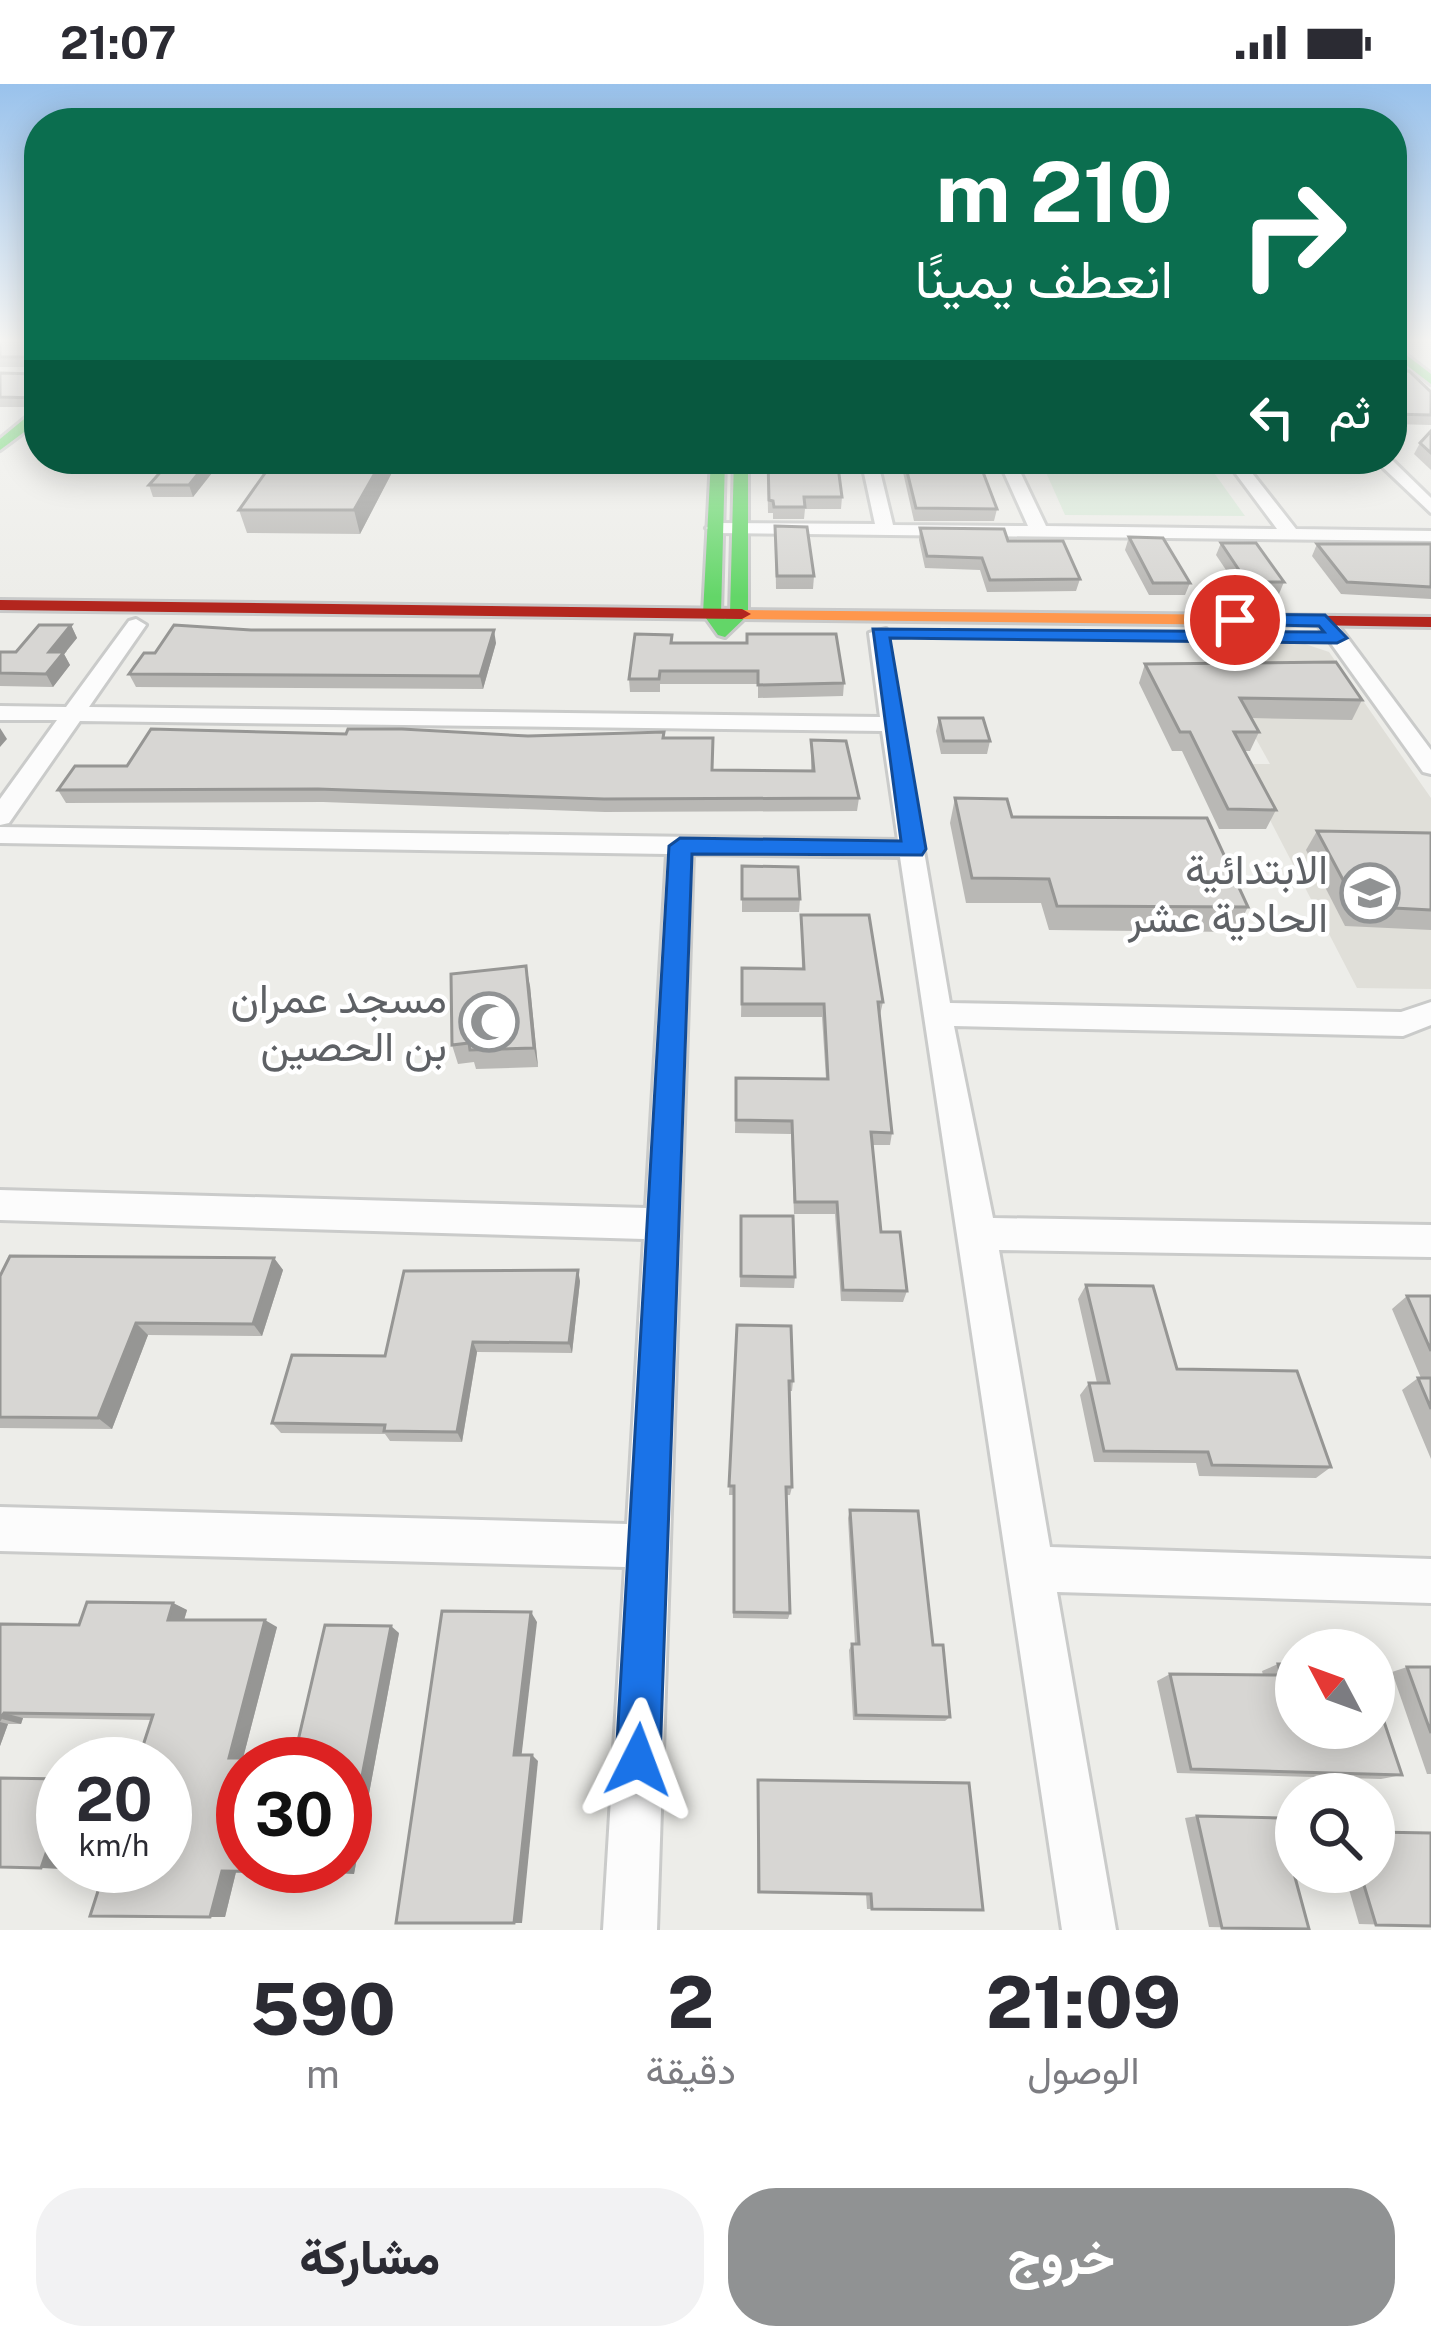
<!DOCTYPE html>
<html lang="ar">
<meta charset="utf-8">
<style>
:root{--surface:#fff;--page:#f2f2f3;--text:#2b2b33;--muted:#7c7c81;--accent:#909293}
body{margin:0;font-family:"Public Sans",Vazirmatn,sans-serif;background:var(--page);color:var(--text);direction:rtl;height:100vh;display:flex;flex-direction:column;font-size:45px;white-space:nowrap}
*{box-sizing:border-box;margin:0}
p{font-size:39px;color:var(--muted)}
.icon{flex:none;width:66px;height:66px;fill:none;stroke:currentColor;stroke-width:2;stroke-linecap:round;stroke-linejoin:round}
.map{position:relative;height:1846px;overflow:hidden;direction:ltr}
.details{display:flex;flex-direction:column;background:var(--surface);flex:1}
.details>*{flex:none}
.guide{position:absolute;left:24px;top:24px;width:1383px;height:366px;border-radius:48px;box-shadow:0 6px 30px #0003;direction:rtl;background:#0b6e4f;color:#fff;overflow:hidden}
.needle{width:78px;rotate:311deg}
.fabs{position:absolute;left:1275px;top:1545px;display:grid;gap:24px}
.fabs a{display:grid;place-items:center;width:120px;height:120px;border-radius:50%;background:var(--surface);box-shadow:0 6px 30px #0003;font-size:60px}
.speed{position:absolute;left:36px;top:1653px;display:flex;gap:24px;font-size:60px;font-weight:700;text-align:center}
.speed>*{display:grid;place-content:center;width:156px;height:156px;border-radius:50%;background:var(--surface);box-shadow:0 6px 30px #0003;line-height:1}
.speed small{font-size:30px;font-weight:400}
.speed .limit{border:18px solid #d22;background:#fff;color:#111}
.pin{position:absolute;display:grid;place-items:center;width:102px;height:102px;color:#fff;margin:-51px;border:6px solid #fff;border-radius:50%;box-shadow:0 3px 12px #0007}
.me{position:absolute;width:132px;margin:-66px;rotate:3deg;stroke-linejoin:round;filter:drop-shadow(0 0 9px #0008)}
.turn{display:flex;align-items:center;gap:42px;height:252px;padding:0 36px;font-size:54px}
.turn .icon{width:156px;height:156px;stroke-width:2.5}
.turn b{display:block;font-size:84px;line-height:102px}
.then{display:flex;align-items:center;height:114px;padding:0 36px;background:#0003;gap:24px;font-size:45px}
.eta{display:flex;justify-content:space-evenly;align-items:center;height:204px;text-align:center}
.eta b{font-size:72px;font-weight:800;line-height:84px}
.action{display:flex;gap:24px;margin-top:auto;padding:24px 36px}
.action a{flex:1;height:138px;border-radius:48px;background:var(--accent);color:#fff;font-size:48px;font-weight:800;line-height:138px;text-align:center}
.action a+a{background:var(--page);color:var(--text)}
.status{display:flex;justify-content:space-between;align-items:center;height:84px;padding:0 60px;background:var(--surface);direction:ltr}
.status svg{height:33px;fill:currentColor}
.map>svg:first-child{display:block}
.education{fill:#e0dfd9}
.green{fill:#d8e8d8}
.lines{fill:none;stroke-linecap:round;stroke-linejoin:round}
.street-casing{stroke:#cacbca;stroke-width:6}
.fast-casing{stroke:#c8c9c9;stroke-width:6}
.slow-casing{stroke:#c8c9c9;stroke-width:6}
.jam-casing{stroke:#c8c9c9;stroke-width:6}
.street{fill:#fcfcfc;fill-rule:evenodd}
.fast{fill:#63d668;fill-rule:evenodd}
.slow{fill:#ff974d;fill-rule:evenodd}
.jam{fill:#b3261e;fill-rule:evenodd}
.wall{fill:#b9b8b5}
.shaded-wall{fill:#969694}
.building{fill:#d7d6d3;stroke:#969694;stroke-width:3}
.route{fill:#1a73e8;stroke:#114b97;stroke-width:3}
.labels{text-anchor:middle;stroke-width:9;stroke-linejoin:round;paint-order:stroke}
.poi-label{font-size:42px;fill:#5e6165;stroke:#fff;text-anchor:end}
</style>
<div class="status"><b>21:07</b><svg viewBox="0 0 49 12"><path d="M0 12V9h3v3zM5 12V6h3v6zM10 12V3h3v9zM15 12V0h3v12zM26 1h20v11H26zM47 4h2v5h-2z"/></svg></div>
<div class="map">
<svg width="1431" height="1846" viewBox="0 0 1431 1846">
<rect width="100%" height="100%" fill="#edede9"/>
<path class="education" d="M1203,560H1305L1329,568L1431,714V905L1357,904L1241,680H1270Z"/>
<path class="green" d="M1040,375H1204L1245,432L1065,431Z"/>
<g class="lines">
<defs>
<g id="street">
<path d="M861,375H877L893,441L1028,442L998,375H1014L1046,442L1277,445L1225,375H1241L1296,445L1431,447V457L715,449L706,444L715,439L875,440Z"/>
<path d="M1374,375H1391L1431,414V429Z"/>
<path d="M1318,533H1332L1431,666V690L1423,688L1315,537Z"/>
<path d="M136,535L146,541L89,623L880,633L869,549L886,545L950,919L1401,928L1431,918V941L1403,952L954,942L993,1134L1431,1141V1173L999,1166L1050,1463L1431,1475V1519L1057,1508L1116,1846H1062L900,773L693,770L657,1846H603L625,1483L0,1467V1423L627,1440L644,1155L0,1136V1106L646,1124L667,770L0,759V743L898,756L882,647L80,637L9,739L0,741V715L57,636H0V622L66,623L129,537Z"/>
</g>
<g id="fast">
<path d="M1392,260L1431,290V300L1392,270Z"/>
<path d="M29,331H39V337L0,366V355Z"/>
<path d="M711,375H725L721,530L725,535L730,530L734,375H748V531L725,553L718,551L703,530Z"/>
</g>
<path id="slow" d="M736,526L1251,531L1260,536L1251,541L742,535L733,530Z"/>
<g id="jam">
<path d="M0,516L742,525L751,530L742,535L0,526Z"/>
<path d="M1251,531L1431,533V543L1245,540L1242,536Z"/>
</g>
</defs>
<use href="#street" class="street-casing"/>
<use href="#fast" class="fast-casing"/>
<use href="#slow" class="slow-casing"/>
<use href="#jam" class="jam-casing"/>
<use href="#street" class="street"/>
<use href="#fast" class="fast"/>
<use href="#slow" class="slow"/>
<use href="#jam" class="jam"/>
</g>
<g class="wall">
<path d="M0,255H39V323H0V289L35,290L37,283H0Z"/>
<path d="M1392,273L1393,287L1431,308V341L1392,340Z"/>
<path d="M1431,347V386L1414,370L1420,359Z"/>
<path d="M223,375L193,413H153L149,401Z"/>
<path d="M275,375H399L360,450L247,449L239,426Z"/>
<path d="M468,375H505L503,380H469Z"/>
<path d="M767,375L842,413L841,425H805L804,435H773V429H768Z"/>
<path d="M900,375H978L997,425L994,437H914Z"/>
<path d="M775,442L814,492L813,505H776Z"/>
<path d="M920,444L1008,457L1080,495L1076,507L987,508L980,486L925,484L919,456Z"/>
<path d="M1129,453L1190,499L1185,511H1149L1125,466Z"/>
<path d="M1221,459L1284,498L1279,510H1242L1216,471Z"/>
<path d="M1317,460H1431V515L1341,510L1312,472Z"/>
<path d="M71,541L77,554L64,570L70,581L53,603L0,602V568H16Z"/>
<path d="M496,559L483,605L136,603L129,590Z"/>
<path d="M672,559L844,599L843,612L758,614V600H660V608H630L629,595Z"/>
<path d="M1145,580L1362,616L1352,636L1251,634L1259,648L1250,667H1245L1276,726L1266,745H1219L1182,667H1172L1139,599Z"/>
<path d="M939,634L990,657L987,670H941L936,647Z"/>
<path d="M346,650L663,654L712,686L811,687V656L859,714L857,727L605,728L323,718L66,719L58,706L127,682Z"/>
<path d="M955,714L1012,733L1248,823L1235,848L1049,846L1041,819H966L950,739Z"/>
<path d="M1317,747L1431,749V846L1345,842L1306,766Z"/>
<path d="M742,782L800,815L799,828H742Z"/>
<path d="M801,831L883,918L880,931L892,1049L890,1061H872L881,1148L907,1207L903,1218L841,1217L835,1130H794L791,1050L735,1049L736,994L826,995L822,933H741L742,884L802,885Z"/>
<path d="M530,902L538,983L476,985L474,978L458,980L452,961Z"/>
<path d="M741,1132L795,1193L794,1204L740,1203Z"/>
<path d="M274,1174L283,1186L262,1252L148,1251L112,1345L0,1344V1192Z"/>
<path d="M580,1197L572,1269L477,1268L462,1358L390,1357L385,1350L281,1349L272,1339L385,1272Z"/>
<path d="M1086,1201L1177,1285L1331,1383L1316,1394L1199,1392L1196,1379L1094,1378L1080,1311L1089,1299H1097L1078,1215Z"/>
<path d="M1407,1212H1431V1375L1402,1306L1418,1294H1421L1392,1225Z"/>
<path d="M737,1241L793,1297L792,1307H789L792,1403L790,1411H786L790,1529L788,1535L733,1534L734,1411H729Z"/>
<path d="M850,1426L933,1561L950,1633L945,1637L853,1636L849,1566L852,1560H855L848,1434Z"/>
<path d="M173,1519L187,1526L184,1536L277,1543L243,1674H294L399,1549L354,1790L236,1788L225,1833L151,1636L23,1634L21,1640H8L0,1662V1540L79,1541Z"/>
<path d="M1278,1580L1402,1691L1381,1695L1177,1689L1157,1597L1170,1590L1263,1591L1262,1587Z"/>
<path d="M1407,1583H1431V1690H1427L1392,1588Z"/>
<path d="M758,1696L983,1826L867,1825L866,1810L757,1809Z"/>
<path d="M1197,1732L1309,1845L1209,1843L1185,1734Z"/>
<path d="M1344,1788H1374L1431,1842L1359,1840Z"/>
</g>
<g class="shaded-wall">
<path d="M210,375H223L193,413L189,401Z"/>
<path d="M383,375H399L360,450L354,426Z"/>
<path d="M71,541L77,554L64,570L70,581L53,603L46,590L49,568Z"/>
<path d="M494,546L496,559L483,605L480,592Z"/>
<path d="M0,644L7,655L0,663Z"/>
<path d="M526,882L530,902L538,983L534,964Z"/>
<path d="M274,1174L283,1186L262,1252L253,1240Z"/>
<path d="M578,1186L580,1197L572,1269L569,1259Z"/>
<path d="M136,1239L148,1251L112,1345L98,1334Z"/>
<path d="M473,1258L477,1268L462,1358L457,1348Z"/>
<path d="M173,1519L187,1526L182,1543L168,1536Z"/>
<path d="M531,1528L537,1538L521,1676L514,1671Z"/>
<path d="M265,1536L277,1543L242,1678L229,1674Z"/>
<path d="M391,1542L399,1549L354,1790L343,1789Z"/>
<path d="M4,1629L23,1634L21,1640L2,1635Z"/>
<path d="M0,1638L8,1640L0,1662Z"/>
<path d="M532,1671L538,1677L522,1839H514Z"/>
<path d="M63,1720V1777L61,1785L41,1784Z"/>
<path d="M222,1787L236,1788L225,1833H210Z"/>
</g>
<g class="building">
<path d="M0,255H39V277L35,273H0Z"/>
<path d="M1392,273L1393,287H1409L1431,308V331L1392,330Z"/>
<path d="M39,278V314L0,313V289L35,290Z"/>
<path d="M1431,347V369L1420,359Z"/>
<path d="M172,375H210L189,401H149Z"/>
<path d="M275,375H383L354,426H239Z"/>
<path d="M768,375H837L842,413H804L805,423H774L773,417L769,416Z"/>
<path d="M904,375H978L997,425L916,424Z"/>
<path d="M775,442L807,443L814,492H777Z"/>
<path d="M920,444L1004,445L1008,457H1063L1080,495L990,496L982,474L927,472Z"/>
<path d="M1129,453L1163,454L1190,499H1153Z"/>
<path d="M1221,459H1256L1284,498H1247Z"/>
<path d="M1317,460H1431V503L1347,498Z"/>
<path d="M39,541H71L49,568H64L46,590L0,589V568H16Z"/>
<path d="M174,541L251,546H494L480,592L129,590L144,569H155Z"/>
<path d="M635,550L672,551L671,559H747V550H836L844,599L758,601V587H660L659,595H629Z"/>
<path d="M1336,578L1362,616L1240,614L1259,648H1234L1276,726L1228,725L1190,648H1180L1145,580Z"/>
<path d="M939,634H983L990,657H944Z"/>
<path d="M151,645L346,650L348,645H402L528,652L664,648L663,654H713L712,686L814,687L811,656L846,657L859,714L604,715L318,705L58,706L75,682H127Z"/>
<path d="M955,714L1007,715L1012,733L1207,734L1248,823L1057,822L1049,795L972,794Z"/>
<path d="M1317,747L1431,749V826L1357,822Z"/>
<path d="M742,782L798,783L800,815H742Z"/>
<path d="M801,831H869L883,918H878L892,1049L871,1048L881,1148H900L907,1207L843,1206L837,1118H795L792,1037L736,1036V994L828,995L824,920H742V884L804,885Z"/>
<path d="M526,882L534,964L470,966L469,959L452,961L451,890Z"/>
<path d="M741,1132H793L795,1193L741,1192Z"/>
<path d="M10,1172L274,1174L253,1240L136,1239L98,1334L0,1333V1192Z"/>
<path d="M578,1186L569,1259L473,1258L457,1348L384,1347L385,1341L272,1339L292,1271L385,1272L404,1187Z"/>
<path d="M1086,1201L1153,1202L1177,1285L1297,1287L1331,1383L1212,1381L1208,1368L1104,1367L1089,1299H1109Z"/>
<path d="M1407,1212H1431V1267Z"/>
<path d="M737,1241L791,1242L793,1297H789L792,1403H786L790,1529L734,1528V1402H729Z"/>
<path d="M1418,1294H1431V1325Z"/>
<path d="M850,1426L918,1427L933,1561H943L950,1633L856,1631L852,1560H859Z"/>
<path d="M87,1518L173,1519L168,1536H265L229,1674H294L325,1541L391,1542L345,1780V1680H243V1782H345L343,1789L222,1787L210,1833L90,1832L106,1782H165V1680H137L153,1631L4,1629L0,1635V1540L79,1541Z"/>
<path d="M442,1527L531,1528L514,1671H532L514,1839H396Z"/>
<path d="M1278,1580H1296V1644H1374V1608L1402,1691L1191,1685L1170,1590L1281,1591Z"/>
<path d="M1407,1583H1431V1649Z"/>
<path d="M0,1694L63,1695V1720L41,1784L0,1783Z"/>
<path d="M758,1696L969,1699L983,1826L872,1825L871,1810L759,1808Z"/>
<path d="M1197,1732L1279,1734L1309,1845L1222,1844Z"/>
<path d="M1374,1748L1431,1749V1842L1376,1841L1360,1788H1374Z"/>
</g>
<linearGradient id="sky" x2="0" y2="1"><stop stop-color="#99c2ec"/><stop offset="0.5" stop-color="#f7f7f5"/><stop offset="1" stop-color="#f7f7f5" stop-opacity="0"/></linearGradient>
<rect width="1431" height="513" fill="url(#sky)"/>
<path class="route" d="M1235,530L1325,531L1347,554L1337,559L890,554L926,765L922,771L692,770L660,1676L654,1691L638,1698L622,1691L616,1676L669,762L680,754L901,757L873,545L1324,548L1319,542L1228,540L1226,536Z"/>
<defs>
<symbol id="school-ring" viewBox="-11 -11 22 22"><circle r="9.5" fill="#fff" stroke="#909293" stroke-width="1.5"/><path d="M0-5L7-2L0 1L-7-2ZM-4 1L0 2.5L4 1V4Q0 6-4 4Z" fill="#909293"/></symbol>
<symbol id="mosque-ring" viewBox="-11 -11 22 22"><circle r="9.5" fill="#fff" stroke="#909293" stroke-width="1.5"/><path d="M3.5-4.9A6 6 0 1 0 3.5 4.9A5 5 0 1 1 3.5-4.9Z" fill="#909293"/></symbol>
</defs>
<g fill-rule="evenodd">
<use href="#school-ring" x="1337" y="776" width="66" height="66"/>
<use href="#mosque-ring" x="456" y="905" width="66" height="66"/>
</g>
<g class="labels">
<g class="poi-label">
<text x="1328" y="800">الابتدائية<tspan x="1328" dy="48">الحادية عشر</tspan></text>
<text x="447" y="929">مسجد عمران<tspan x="447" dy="48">بن الحصين</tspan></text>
</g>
</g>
</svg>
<div class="fabs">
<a><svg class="needle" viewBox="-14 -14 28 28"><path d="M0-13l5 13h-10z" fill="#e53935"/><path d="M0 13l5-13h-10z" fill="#7c7c81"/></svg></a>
<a><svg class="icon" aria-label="search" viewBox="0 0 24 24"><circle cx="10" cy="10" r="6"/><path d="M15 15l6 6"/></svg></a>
</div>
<div class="speed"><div>20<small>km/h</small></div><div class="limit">30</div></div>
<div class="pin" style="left:1235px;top:536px;background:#d93025"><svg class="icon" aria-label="arrive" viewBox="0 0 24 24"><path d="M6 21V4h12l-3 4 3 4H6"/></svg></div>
<svg class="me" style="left:638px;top:1676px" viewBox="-20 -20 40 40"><path d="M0-17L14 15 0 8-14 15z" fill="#1a73e8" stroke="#fff" stroke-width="4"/></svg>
<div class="guide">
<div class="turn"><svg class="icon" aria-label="right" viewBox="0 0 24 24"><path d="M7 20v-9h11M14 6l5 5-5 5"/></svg><div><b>210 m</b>انعطف يمينًا</div></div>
<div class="then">ثم<svg class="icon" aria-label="left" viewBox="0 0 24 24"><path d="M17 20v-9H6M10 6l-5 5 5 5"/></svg></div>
</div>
</div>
<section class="details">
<div class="eta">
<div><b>21:09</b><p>الوصول</p></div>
<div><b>2</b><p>دقيقة</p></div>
<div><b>590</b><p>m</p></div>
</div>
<div class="action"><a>خروج</a><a>مشاركة</a></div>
</section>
